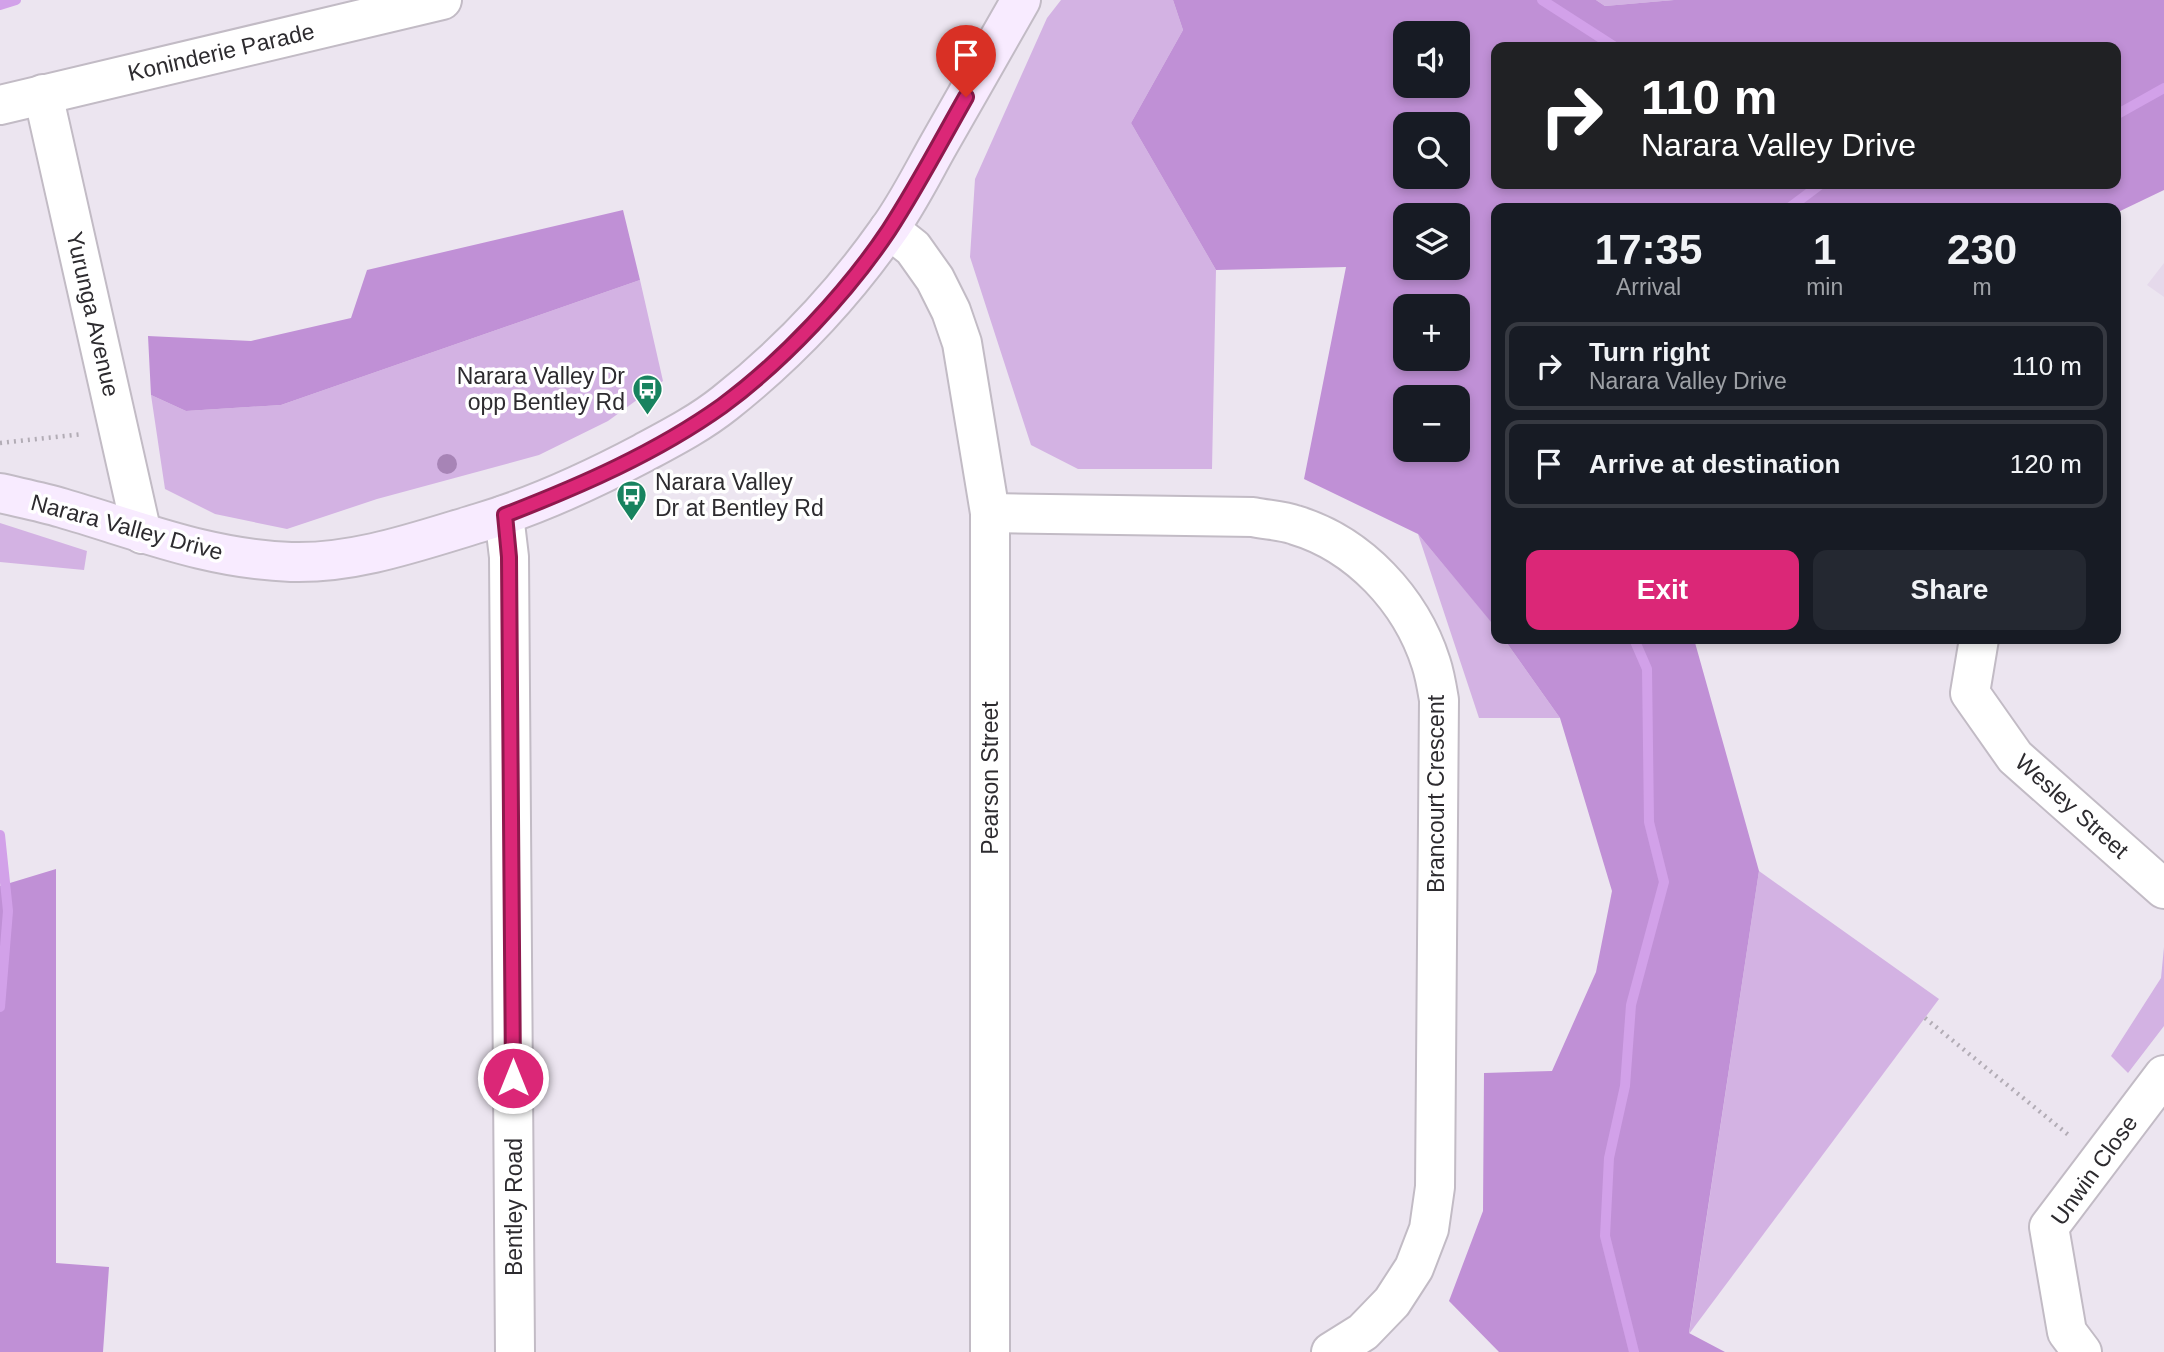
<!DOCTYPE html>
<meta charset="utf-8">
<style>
:root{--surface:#171b24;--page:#242831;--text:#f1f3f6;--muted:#9ea1a6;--line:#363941;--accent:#db2777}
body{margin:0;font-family:Arial,sans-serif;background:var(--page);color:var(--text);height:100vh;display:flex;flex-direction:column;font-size:26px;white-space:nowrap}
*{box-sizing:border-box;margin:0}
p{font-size:23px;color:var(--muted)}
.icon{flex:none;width:38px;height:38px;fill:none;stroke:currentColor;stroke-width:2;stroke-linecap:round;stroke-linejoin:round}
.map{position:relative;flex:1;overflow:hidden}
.panel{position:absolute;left:1491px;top:203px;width:630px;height:441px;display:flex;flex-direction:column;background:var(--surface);border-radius:14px;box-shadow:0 4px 10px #0003}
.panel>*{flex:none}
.hud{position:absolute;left:1491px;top:42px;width:630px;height:147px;border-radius:14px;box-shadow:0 4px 10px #0003;background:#202124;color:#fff;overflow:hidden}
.controls{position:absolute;left:1393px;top:21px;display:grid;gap:14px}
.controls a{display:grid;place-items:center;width:77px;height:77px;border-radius:14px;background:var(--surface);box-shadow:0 4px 10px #0003;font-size:35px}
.pin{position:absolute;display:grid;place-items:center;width:60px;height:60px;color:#fff;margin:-72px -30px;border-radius:50% 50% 50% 0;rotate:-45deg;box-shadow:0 0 7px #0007}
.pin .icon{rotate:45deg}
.me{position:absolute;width:77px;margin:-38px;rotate:0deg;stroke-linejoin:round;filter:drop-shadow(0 0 5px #0008)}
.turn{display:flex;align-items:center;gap:24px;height:147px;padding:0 35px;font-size:32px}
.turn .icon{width:91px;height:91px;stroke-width:2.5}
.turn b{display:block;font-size:49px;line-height:60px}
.eta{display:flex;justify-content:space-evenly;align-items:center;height:119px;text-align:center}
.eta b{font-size:42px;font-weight:600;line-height:49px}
.button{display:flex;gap:14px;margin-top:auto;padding:14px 35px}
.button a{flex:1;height:80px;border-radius:14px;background:var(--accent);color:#fff;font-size:28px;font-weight:600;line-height:80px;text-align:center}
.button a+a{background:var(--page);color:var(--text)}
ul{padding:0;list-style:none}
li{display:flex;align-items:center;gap:21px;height:88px;margin:0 14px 10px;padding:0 21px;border:4px solid var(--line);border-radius:14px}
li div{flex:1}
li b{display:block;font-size:26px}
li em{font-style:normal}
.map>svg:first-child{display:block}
.built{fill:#e5d9eb}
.green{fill:#d3b2e3}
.forest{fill:#c090d6;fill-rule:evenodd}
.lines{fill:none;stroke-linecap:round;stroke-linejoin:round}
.stream{stroke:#d2a1e9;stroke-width:10}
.minor-casing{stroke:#c2bbc5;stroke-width:42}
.secondary-casing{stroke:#c2bbc5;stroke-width:42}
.path{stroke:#b2acb5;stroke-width:4.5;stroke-dasharray:2 5;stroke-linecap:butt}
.minor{stroke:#fff;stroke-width:38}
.secondary{stroke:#f8ebff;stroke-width:38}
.tree{fill:#a784b6}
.route-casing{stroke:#8e194d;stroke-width:18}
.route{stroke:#db2777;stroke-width:12}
.labels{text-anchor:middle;stroke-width:7;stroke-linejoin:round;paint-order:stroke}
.street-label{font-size:23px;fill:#2d2b2f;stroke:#fff}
.poi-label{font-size:23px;fill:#2d2b2f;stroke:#fff;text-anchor:end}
</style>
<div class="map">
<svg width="2164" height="1352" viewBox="0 0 2164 1352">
<rect width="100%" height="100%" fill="#ece5f0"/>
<path class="built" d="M2164,263V297L2147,285Z"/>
<g class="green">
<path d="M1061,0H1173L1183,30L1131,123L1216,270L1212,469H1078L1031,445L970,257L975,179L1047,18Z"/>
<path d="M1596,0H1674L1605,6Z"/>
<path d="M640,280L663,381L608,421L539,455L377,499L287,529L215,514L165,489L151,395L186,411L281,405Z"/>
<path d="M0,523L87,551L84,570L0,562Z"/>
<path d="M1418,534L1494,625L1496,628V639H1504L1560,718H1479Z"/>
<path d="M1759,871L1939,999L1689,1334Z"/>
<path d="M2164,947V1026L2128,1073L2111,1056L2161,978Z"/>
</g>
<g class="forest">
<path d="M1173,0H1596L1605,6L1674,0H2164V190L2116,213V208H1496V628L1418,534L1304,479L1346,267L1216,270L1131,123L1183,30ZM1405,33H1458V86H1405ZM1496,47H2116V184H1496ZM1405,124H1458V177H1405ZM1405,215H1458V268H1405ZM1405,306H1458V359H1405ZM1405,397H1458V450H1405Z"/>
<path d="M623,210L640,280L281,405L186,411L151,395L148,336L251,341L351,318L367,270Z"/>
<path d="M1504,639H1694L1759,871L1689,1333L1725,1352H1499L1449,1301L1483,1211L1484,1073L1552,1071L1596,972L1612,891L1560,718Z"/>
<path d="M56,869V1263L109,1267L103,1352H0V886Z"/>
</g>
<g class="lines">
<g class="stream">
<path d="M1542,0L1615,47"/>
<path d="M0,5L16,0"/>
<path d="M2116,115L2164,88"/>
<path d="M1789,208L1821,184"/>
<path d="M1634,639L1647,669L1649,822L1664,882L1631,1005L1625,1086L1609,1158L1605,1236L1634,1352"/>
<path d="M0,835L8,911L0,1007"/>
</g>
<defs>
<g id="minor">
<path d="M43,94L142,534"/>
<path d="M0,105L442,0"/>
<path d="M889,229L913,248L935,279L951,311L962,343L990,513V1352"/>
<path d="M990,513L1253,517C1266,520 1282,520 1295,525C1359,544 1411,600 1431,663C1435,675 1437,688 1439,700L1435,1187L1429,1229L1414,1268L1392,1302L1363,1332L1331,1352"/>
<path d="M504,515L509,557L515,1352"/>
<path d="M1979,639L1970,693L2015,757L2164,889"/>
<path d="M2082,1352L2067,1332L2049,1227L2164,1075"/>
</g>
<path id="secondary" d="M0,493C21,498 42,502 62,508C141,531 208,559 291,562C355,564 419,541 479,523C536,506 590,481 643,453C671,438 700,423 725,403C787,354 841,297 887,232C907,205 922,174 939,144C966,96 994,48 1021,0"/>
</defs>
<use href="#minor" class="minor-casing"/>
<use href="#secondary" class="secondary-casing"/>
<g class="path">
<path d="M0,443L83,434"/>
<path d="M1925,1018L2071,1137"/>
</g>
<use href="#minor" class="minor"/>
<use href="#secondary" class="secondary"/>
</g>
<circle class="tree" cx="447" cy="464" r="10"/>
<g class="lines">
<defs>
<path id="route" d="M513,1078L509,557L505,515C580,486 656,453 722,406C783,361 847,293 889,230C917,187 941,141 966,97"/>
</defs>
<use href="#route" class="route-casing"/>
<use href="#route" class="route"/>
</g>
<defs>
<symbol id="bus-pin" viewBox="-11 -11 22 30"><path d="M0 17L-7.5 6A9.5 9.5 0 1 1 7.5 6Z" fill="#18835f" stroke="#fff"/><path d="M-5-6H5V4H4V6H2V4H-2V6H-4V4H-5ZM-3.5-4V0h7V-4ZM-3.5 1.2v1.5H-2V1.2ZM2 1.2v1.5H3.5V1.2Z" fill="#fff"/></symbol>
</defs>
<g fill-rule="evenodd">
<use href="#bus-pin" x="630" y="372" width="35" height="47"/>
<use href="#bus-pin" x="614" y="478" width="35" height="47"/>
</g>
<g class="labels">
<g class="street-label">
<text transform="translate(221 52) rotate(-13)" y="8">Koninderie Parade</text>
<text transform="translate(93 314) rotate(77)" y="8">Yurunga Avenue</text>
<text transform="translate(127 527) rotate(15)" y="8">Narara Valley Drive</text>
<text transform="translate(990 778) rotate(-90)" y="8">Pearson Street</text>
<text transform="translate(1436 794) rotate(-90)" y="8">Brancourt Crescent</text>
<text transform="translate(2072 806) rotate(42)" y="8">Wesley Street</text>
<text transform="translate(2094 1170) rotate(-54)" y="8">Unwin Close</text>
<text transform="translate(514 1207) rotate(-90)" y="8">Bentley Road</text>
</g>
<g class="poi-label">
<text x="625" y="384">Narara Valley Dr<tspan x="625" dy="26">opp Bentley Rd</tspan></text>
<text x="655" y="490" text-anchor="start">Narara Valley<tspan x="655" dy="26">Dr at Bentley Rd</tspan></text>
</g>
</g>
</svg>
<div class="controls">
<a><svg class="icon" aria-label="sound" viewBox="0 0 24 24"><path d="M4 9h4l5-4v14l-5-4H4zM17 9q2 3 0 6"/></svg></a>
<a><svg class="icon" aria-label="search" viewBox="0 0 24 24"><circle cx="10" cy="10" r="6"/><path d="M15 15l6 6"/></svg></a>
<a><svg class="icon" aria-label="layers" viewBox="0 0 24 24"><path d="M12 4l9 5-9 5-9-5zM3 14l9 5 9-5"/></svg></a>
<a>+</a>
<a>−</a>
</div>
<div class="pin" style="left:966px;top:97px;background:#d93025"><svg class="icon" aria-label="arrive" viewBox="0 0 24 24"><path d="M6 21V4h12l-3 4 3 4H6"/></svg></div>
<svg class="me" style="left:513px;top:1078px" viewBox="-20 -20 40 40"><circle r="17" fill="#db2777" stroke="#fff" stroke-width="3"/><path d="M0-11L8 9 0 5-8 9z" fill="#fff"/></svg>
<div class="hud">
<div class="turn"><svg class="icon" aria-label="right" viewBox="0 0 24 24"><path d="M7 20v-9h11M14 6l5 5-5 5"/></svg><div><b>110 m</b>Narara Valley Drive</div></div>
</div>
<section class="panel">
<div class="eta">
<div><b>17:35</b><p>Arrival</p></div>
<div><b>1</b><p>min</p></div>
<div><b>230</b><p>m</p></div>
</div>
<ul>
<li><svg class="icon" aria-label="right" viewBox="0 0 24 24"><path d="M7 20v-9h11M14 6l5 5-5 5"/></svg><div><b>Turn right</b><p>Narara Valley Drive</p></div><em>110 m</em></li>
<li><svg class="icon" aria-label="arrive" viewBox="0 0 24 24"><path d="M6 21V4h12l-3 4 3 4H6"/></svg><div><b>Arrive at destination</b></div><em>120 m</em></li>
</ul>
<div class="button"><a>Exit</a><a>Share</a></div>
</section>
</div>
